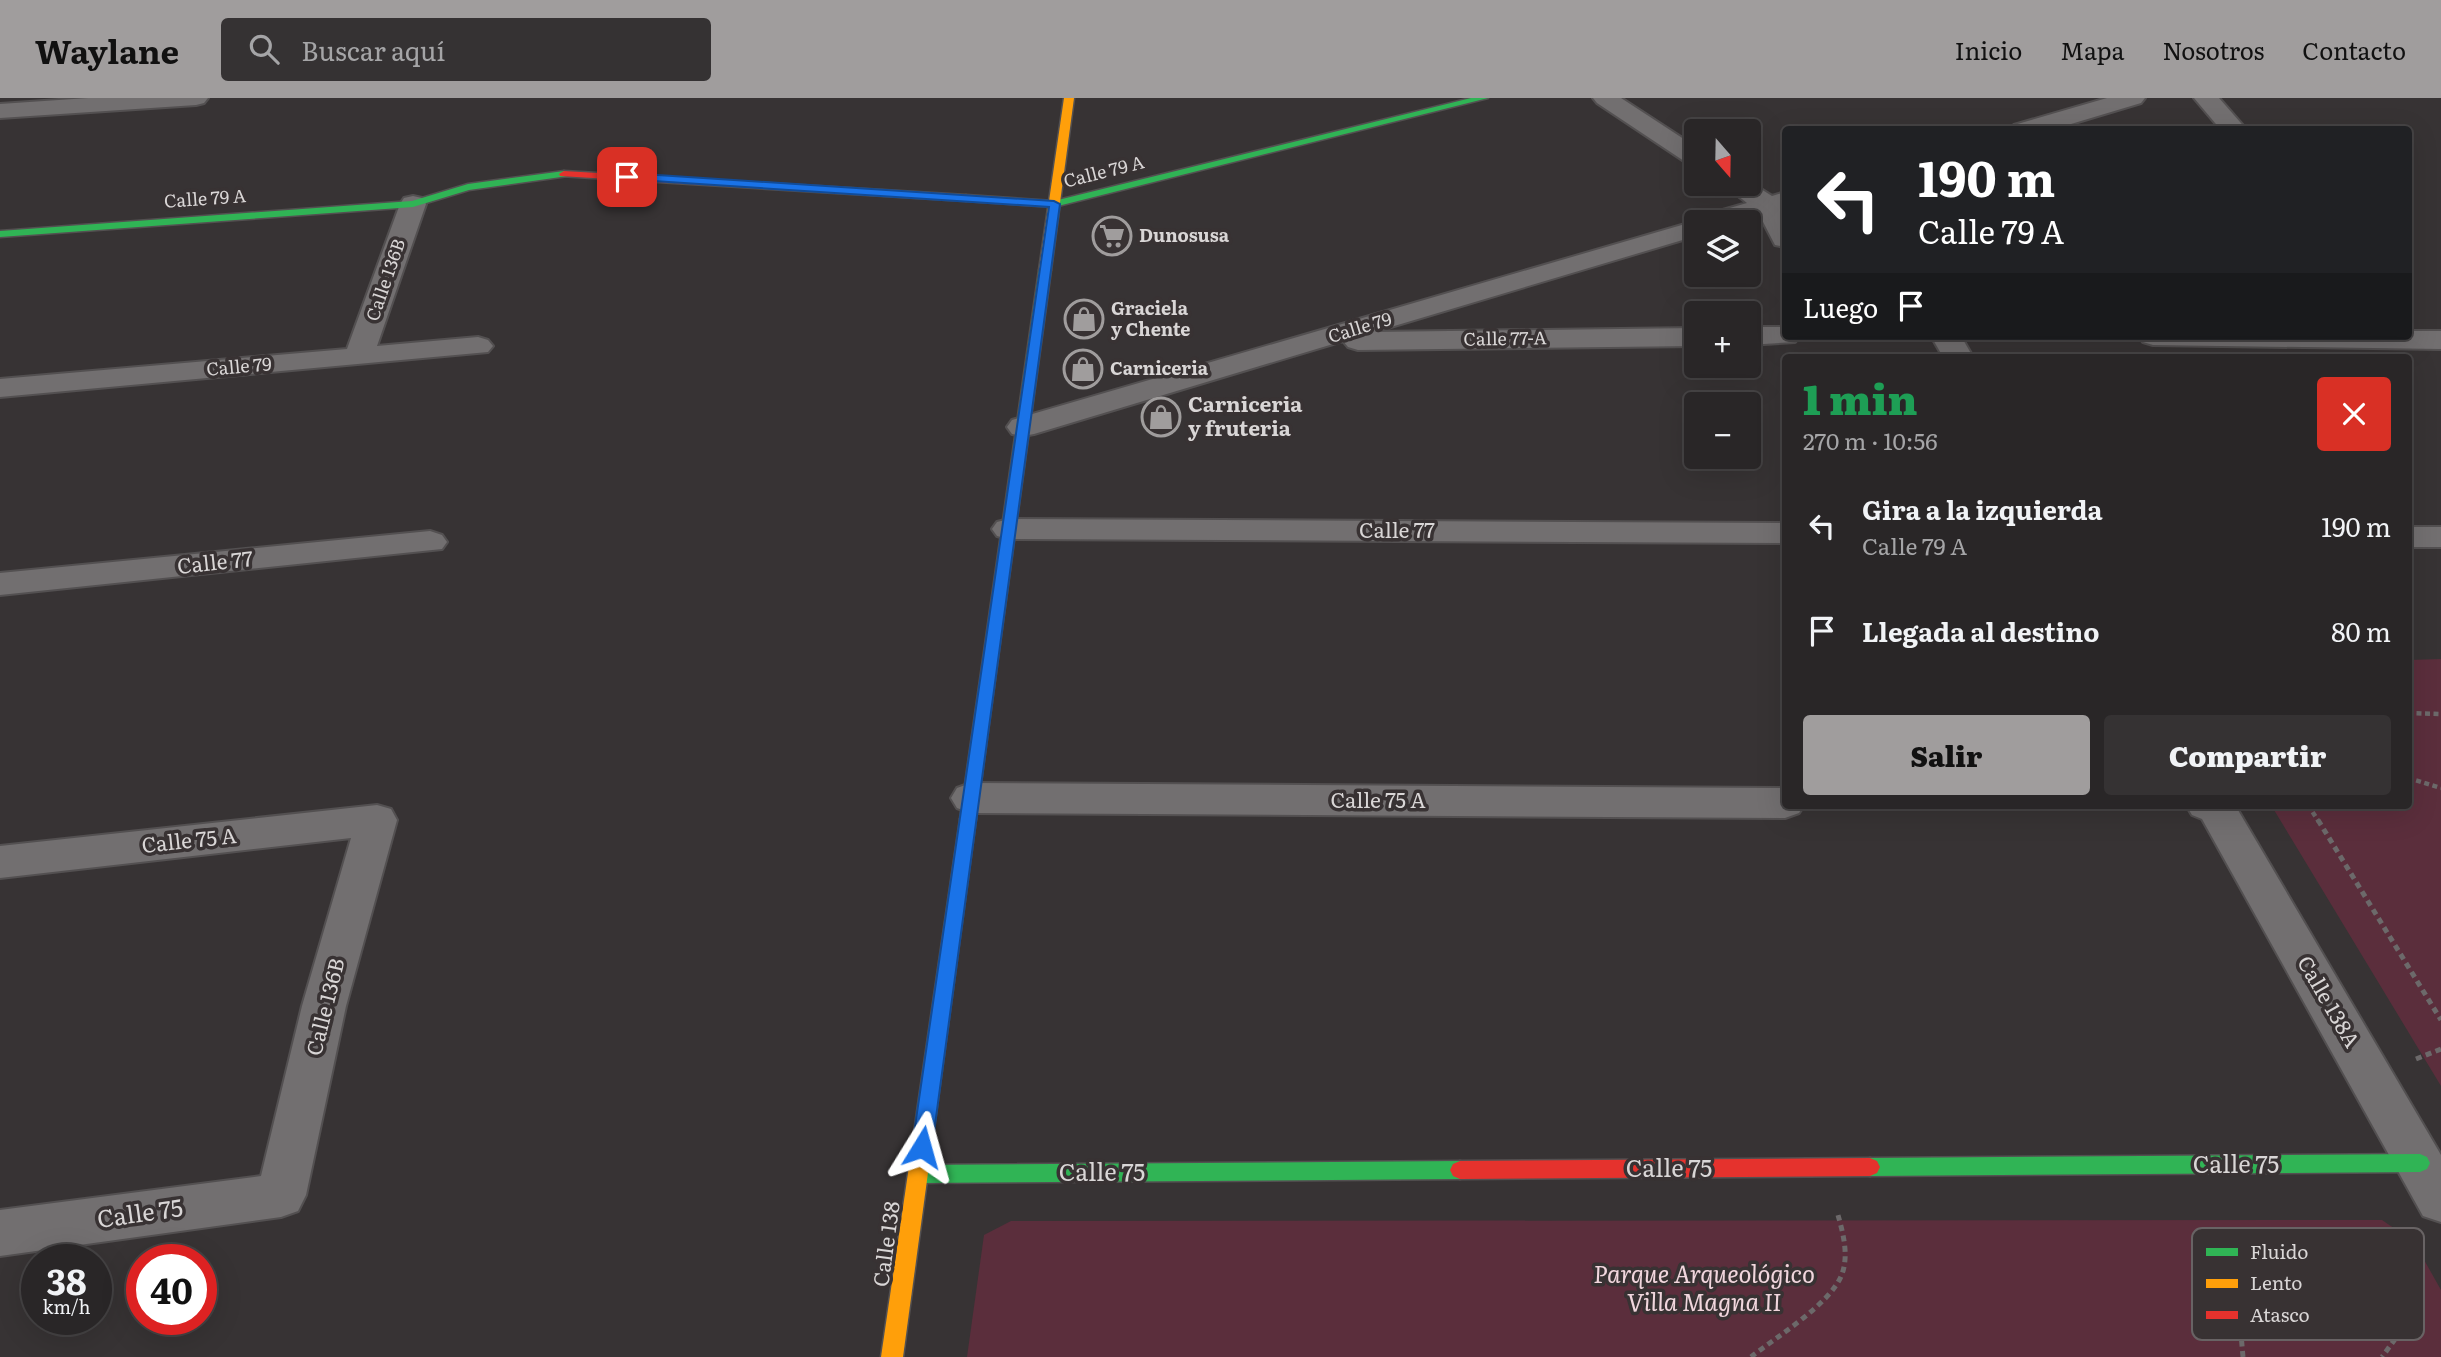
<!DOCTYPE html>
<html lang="es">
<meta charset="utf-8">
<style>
:root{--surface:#292627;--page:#353233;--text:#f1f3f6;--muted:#a5a5a7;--line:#454344;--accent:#a09d9d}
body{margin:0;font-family:Literata,serif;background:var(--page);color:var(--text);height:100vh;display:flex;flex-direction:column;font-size:26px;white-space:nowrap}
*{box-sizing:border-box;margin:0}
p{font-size:23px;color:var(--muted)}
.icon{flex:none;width:38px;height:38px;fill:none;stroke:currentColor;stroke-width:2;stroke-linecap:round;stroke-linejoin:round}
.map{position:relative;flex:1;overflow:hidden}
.details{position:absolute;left:1782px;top:256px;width:630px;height:455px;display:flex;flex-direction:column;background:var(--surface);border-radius:7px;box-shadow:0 7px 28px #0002,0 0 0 2px var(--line)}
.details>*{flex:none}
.hud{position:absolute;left:1782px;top:28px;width:630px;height:214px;border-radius:7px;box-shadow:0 7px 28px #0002,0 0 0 2px var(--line);background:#202124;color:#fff;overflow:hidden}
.needle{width:46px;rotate:160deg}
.fabs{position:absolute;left:1684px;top:21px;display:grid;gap:14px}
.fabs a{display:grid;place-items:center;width:77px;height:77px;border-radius:7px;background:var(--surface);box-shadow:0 7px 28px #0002,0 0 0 2px var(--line);font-size:35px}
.speed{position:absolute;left:21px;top:1146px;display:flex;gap:14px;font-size:35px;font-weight:700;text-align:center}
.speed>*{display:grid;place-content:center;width:91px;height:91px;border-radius:50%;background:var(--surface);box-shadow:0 7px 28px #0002,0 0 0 2px var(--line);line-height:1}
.speed small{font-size:18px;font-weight:400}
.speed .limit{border:10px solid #d22;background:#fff;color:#111}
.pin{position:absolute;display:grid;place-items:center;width:60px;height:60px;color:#fff;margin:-30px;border-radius:14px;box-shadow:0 4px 10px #0006}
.me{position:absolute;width:77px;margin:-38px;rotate:8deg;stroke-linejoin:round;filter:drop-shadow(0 0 5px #0008)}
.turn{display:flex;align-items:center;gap:24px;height:147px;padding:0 21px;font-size:32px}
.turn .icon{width:91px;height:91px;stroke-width:2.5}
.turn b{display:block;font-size:49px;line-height:60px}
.then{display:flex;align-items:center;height:66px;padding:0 21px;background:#0003;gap:14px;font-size:26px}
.round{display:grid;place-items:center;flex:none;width:74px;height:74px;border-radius:7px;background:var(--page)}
.overview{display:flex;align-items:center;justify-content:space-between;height:119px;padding:0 21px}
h1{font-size:42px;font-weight:800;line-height:52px;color:#1e9e55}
.action{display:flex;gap:14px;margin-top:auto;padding:14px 21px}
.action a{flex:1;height:80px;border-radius:7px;background:var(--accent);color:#111;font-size:28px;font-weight:800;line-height:80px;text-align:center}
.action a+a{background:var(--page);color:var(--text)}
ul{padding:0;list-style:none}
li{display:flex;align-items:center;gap:21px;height:105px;padding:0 21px}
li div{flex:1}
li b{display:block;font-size:26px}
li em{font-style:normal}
header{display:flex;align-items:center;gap:42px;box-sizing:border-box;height:98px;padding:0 35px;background:var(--accent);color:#111}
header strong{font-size:33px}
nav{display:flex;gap:38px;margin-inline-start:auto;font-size:24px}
.search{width:490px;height:63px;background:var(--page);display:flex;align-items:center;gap:18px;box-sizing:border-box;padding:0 24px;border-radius:7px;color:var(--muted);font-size:26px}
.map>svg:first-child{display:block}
.green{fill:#5b2e3c}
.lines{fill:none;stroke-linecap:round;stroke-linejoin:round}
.street-casing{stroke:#535051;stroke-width:4}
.fast-casing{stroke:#535051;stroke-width:3}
.slow-casing{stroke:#535051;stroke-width:3}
.jam-casing{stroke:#535051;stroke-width:3}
.path-far1{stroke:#6c696a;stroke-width:4.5;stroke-dasharray:5 3.5;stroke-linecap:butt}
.path{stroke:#6c696a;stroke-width:5;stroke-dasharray:6 4.5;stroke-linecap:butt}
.street{fill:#726f70;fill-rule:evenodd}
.fast{fill:#30b455;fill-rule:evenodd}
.slow{fill:#ff9f0a;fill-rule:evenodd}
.jam{fill:#e5322d;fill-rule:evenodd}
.route{fill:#1a73e8;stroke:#114b97;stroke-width:2}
.labels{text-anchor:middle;stroke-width:7;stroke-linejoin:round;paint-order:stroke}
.far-street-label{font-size:18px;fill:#d9d6d6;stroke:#383233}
.far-poi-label{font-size:18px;font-weight:bold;fill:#d9d6d6;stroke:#383233;text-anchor:start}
.poi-label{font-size:21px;font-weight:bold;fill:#d9d6d6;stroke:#383233;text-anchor:start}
.street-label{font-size:21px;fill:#d9d6d6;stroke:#383233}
.near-street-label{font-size:24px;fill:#d9d6d6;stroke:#383233}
.near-park-label{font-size:24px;font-style:italic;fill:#f1d6dd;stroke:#383233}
.key{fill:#383233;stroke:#686364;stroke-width:2}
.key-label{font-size:19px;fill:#d9d6d6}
</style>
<header>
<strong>Waylane</strong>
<div class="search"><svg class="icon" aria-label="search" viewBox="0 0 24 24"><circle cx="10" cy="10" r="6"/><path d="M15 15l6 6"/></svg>Buscar aquí</div>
<nav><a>Inicio</a><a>Mapa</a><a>Nosotros</a><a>Contacto</a></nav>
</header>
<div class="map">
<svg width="2441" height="1259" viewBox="0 0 2441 1259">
<rect width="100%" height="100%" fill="#373334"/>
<g class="green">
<path d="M2441,561V988L2271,707H2408V562Z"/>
<path d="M2382,1122L2414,1144L2441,1192V1259H967L984,1137L1011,1123Z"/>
</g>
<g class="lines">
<defs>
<g id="street">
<path d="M88,0H208L204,5L196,7L0,20V6Z"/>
<path d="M1593,0H1621L1696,49V68L1687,65L1597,5Z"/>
<path d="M2107,0H2145L2141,5L2051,32H2011L2014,27Z"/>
<path d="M2194,0H2219L2247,32H2221Z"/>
<path d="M1748,83L1772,98L1785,94V149L1775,147L1760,118L1739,124H1696V138L1374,234L1696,230V248L1358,252L1348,249L1343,243L1034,336L1023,338L1012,336L1007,329L1012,322L1699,122L1702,118L1747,105L1723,86H1748Z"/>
<path d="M413,98L422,100L426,106L377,248L478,239L488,242L493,248L488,254L0,299V281L347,251L400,106L404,100Z"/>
<path d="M1748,229H1785V238H1800L1795,244L1748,247Z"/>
<path d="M2408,233H2441V251L2153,247L2143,244L2138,238H2408Z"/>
<path d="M1931,238H1961L1973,259H1943Z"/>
<path d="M1009,421L1785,425V445L1009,441L997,438L992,431L997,424Z"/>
<rect x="2408" y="429" width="33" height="20"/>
<path d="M430,433L442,437L447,444L442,451L0,497V475Z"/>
<path d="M971,685L1785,690V707H1804L1799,715L1785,720L971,715L957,710L951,700L957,690Z"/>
<path d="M377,707L391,711L397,722L346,908L306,1097L298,1113L281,1119L0,1158V1112L261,1078L302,908L351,740L0,780V748Z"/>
<path d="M2186,707H2235L2441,1057V1124L2423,1118L2202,721L2192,717Z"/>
</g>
<g id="fast">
<path d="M1471,0H1488L1054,109L966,103L961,100L966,97L1054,103Z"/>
<path d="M564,73L569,76L568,78L469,92L413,109L0,139V133L412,103L468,86Z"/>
<path d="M1045,169L1051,172L976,721L974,725H962L960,721L1039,172Z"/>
<path d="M2420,1056L2427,1059L2430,1065L2427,1071L2420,1074L1870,1078L1863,1075L1860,1069L1863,1063L1870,1060Z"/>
<path d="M1460,1063L1467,1066L1470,1072L1467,1078L1460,1081L919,1085L912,1082L909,1076L912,1070L919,1067Z"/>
</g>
<g id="slow">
<path d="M1064,0H1074L1051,172L1045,175L1039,172Z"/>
<path d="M968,715L974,717L976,721L903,1259H881L960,721L962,717Z"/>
</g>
<g id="jam">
<path d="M564,73L966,97L971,100L966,103L560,78L559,76Z"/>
<path d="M1870,1060L1877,1063L1880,1069L1877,1075L1870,1078L1460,1081L1453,1078L1450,1072L1453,1066L1460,1063Z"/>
</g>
</defs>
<use href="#street" class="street-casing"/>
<use href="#fast" class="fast-casing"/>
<use href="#slow" class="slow-casing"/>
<use href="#jam" class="jam-casing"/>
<g class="path-far1">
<path d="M2408,615L2441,616"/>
<path d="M2408,680L2441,690"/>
<path d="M2308,707L2319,724"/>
</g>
<g class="path">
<path d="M2318,722L2441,922"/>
<path d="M2416,961L2441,951"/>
<path d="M2380,1164L2404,1135"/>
<path d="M1751,1259C1776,1239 1831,1206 1842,1176C1849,1157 1843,1135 1838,1117"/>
<path d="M2243,1259L2239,1213L2269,1178L2300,1164L2340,1157L2380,1164L2400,1195L2406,1226L2382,1259"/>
</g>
<use href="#street" class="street"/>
<use href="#fast" class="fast"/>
<use href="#slow" class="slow"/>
<use href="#jam" class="jam"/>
</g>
<path class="route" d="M627,75L1054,103L1060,106L932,1049L929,1055L922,1058L915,1055L912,1049L1049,109L623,81L621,79Z"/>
<defs>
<symbol id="supermarket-ring" viewBox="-11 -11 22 22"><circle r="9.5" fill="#383233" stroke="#a09d9d" stroke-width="1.5"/><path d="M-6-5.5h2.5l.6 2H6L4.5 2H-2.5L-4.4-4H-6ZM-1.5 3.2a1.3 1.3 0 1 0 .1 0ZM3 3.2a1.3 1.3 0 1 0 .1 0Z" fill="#a09d9d"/></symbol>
<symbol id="shop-ring" viewBox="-11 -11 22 22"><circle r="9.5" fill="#383233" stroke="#a09d9d" stroke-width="1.5"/><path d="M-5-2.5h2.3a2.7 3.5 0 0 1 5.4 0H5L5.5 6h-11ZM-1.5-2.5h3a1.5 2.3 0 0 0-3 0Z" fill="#a09d9d"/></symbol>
</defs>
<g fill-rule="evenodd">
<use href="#supermarket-ring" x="1090" y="116" width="44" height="44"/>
<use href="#shop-ring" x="1062" y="199" width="44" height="44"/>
<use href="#shop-ring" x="1061" y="249" width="44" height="44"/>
<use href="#shop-ring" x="1139" y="297" width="44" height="44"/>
</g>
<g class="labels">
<g class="far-street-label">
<text transform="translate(1104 74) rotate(-14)" y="6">Calle 79 A</text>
<text transform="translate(205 101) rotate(-4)" y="6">Calle 79 A</text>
<text transform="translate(386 182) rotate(-71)" y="6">Calle 136B</text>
<text transform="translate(1360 230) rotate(-17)" y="6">Calle 79</text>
<text transform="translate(1505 241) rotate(-1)" y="6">Calle 77-A</text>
<text transform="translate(239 269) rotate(-5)" y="6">Calle 79</text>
</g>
<g class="far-poi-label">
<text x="1139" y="144">Dunosusa</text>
<text x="1111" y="217">Graciela<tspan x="1111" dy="21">y Chente</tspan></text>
<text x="1110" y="277">Carniceria</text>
</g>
<g class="poi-label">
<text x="1188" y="314">Carniceria<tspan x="1188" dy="24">y fruteria</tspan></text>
</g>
<g class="street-label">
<text x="1397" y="440">Calle 77</text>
<text transform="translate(215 465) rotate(-6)" y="7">Calle 77</text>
<text x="1378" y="710">Calle 75 A</text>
<text transform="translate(189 743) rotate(-6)" y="7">Calle 75 A</text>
<text transform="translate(2328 904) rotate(60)" y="7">Calle 138A</text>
<text transform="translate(326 909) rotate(-76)" y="7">Calle 136B</text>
<text transform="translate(887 1146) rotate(-82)" y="7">Calle 138</text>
</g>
<g class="near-street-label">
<text x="2236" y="1075">Calle 75</text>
<text x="1669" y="1079">Calle 75</text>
<text x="1102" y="1083">Calle 75</text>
<text transform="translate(140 1116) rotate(-8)" y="8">Calle 75</text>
</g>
<g class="near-park-label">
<text x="1704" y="1185">Parque Arqueológico<tspan x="1704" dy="28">Villa Magna II</tspan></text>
</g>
</g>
<rect x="2192" y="1130" width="232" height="112" rx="10" class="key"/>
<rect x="2206" y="1150" width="32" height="8" fill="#30b455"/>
<rect x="2206" y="1181" width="32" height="9" fill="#ff9f0a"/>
<rect x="2206" y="1213" width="32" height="8" fill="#e5322d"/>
<g class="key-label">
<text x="2250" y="1161">Fluido</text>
<text x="2250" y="1192">Lento</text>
<text x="2250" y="1224">Atasco</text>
</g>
</svg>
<div class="fabs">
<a><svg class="needle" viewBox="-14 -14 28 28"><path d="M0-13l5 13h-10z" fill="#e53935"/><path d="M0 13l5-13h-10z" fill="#a5a5a7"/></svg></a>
<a><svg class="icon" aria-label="layers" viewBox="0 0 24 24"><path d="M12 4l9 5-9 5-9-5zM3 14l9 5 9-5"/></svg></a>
<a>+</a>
<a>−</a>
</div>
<div class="speed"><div>38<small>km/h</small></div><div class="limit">40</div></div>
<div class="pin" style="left:627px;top:79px;background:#d93025"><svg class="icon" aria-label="arrive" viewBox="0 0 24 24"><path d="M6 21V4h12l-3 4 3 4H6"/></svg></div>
<svg class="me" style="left:922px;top:1049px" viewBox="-20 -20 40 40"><path d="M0-17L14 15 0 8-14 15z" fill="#1a73e8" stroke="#fff" stroke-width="4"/></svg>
<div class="hud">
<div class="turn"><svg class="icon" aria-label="left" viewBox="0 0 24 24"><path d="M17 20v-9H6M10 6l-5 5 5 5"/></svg><div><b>190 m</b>Calle 79 A</div></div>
<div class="then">Luego<svg class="icon" aria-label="arrive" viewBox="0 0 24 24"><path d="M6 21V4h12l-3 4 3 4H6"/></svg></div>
</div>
<section class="details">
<div class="overview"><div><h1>1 min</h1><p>270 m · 10:56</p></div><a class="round" style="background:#d93025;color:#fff"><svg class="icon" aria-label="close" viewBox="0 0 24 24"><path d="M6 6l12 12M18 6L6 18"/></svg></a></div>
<ul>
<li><svg class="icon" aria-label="left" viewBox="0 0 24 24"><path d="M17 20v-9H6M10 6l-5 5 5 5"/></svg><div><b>Gira a la izquierda</b><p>Calle 79 A</p></div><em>190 m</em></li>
<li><svg class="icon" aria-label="arrive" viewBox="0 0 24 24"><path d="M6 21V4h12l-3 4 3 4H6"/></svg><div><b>Llegada al destino</b></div><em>80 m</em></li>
</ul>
<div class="action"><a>Salir</a><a>Compartir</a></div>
</section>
</div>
